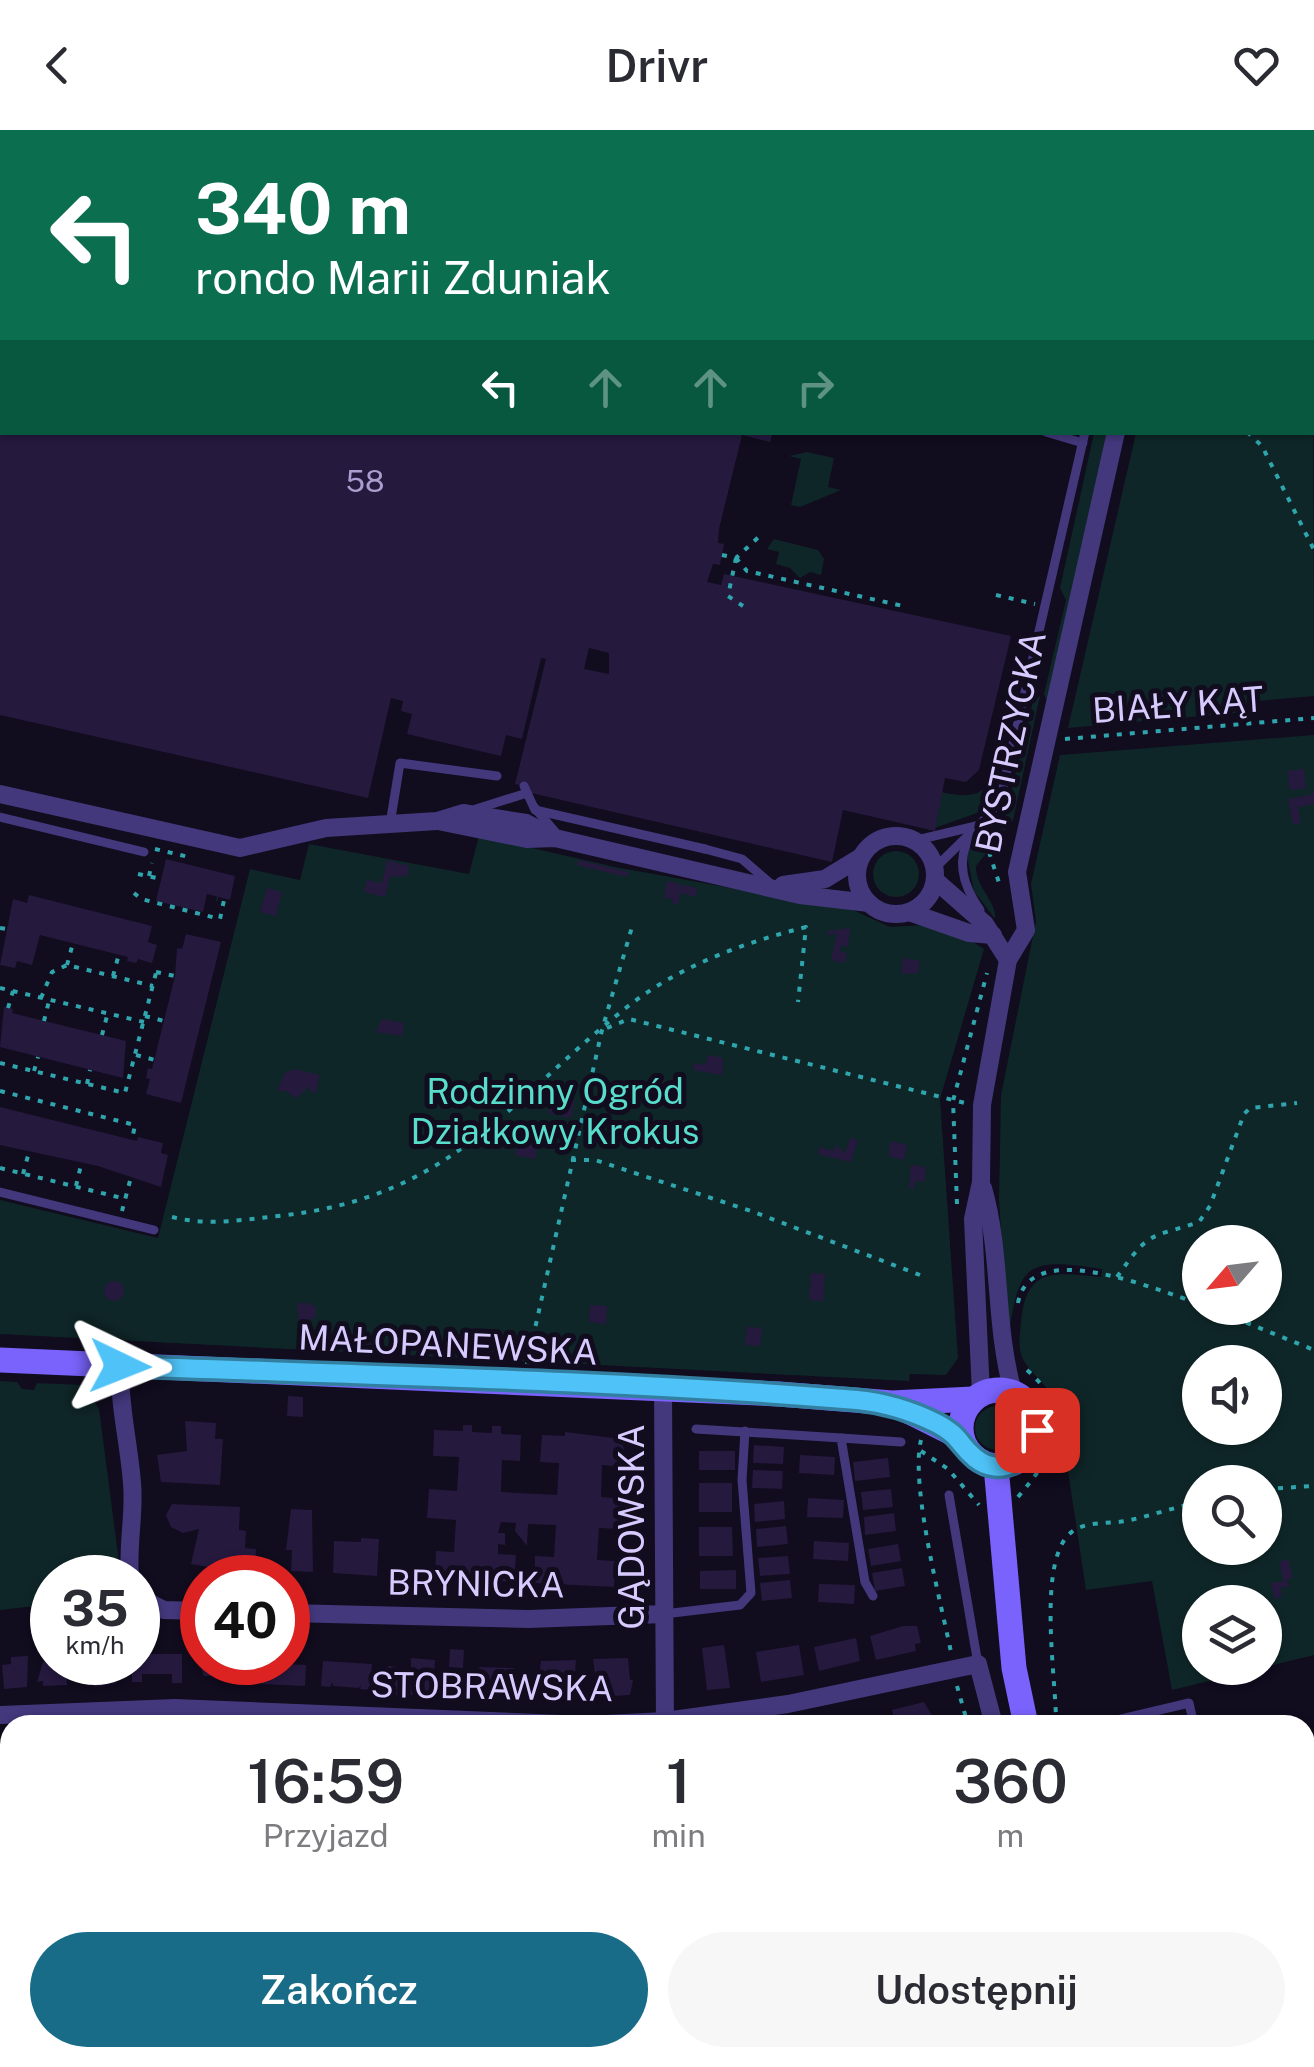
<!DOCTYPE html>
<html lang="pl">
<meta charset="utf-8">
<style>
:root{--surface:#fff;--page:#f7f7f7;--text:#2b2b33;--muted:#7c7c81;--accent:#196c88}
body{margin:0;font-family:"Public Sans",sans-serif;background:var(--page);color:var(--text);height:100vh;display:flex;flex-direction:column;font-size:38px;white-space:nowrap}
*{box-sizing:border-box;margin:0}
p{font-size:32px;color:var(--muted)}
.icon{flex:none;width:55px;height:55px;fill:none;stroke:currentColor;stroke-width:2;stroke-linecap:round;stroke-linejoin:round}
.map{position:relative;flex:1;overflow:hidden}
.side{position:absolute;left:0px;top:1585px;width:1315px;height:352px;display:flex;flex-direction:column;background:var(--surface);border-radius:30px 30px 0 0;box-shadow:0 2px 8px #0004}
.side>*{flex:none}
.top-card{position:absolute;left:0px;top:0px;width:1315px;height:305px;box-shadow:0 2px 8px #0004;background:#0b6e4f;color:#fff;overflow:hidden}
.needle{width:65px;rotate:242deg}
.buttons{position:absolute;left:1182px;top:1095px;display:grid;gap:20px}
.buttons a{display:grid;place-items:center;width:100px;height:100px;border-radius:50%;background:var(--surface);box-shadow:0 2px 8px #0004;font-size:50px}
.speed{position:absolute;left:30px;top:1425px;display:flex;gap:20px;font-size:50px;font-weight:700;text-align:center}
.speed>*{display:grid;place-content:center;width:130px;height:130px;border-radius:50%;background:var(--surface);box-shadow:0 2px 8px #0004;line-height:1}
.speed small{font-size:25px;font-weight:400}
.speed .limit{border:15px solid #d22;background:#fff;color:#111}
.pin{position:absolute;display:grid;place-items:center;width:85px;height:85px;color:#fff;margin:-42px;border-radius:20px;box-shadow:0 5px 15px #0006}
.me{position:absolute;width:110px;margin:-55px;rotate:92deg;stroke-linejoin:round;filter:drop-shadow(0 0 8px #0008)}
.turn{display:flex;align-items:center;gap:35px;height:210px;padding:0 30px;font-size:45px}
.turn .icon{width:130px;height:130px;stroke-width:2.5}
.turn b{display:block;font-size:70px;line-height:85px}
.lanes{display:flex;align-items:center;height:95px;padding:0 30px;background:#0003;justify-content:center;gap:50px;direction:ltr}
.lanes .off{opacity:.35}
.eta{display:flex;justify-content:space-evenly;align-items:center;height:170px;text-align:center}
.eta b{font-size:60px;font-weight:600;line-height:70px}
.primary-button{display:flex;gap:20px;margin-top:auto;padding:20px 30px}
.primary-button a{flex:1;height:115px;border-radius:60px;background:var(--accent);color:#fff;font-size:40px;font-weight:600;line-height:115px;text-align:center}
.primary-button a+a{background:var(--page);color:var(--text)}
header{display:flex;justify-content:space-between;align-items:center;height:130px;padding:0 30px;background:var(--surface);font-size:45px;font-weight:600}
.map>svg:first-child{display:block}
.green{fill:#0f2628;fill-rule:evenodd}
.building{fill:#25193e;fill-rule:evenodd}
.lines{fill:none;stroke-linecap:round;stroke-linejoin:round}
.path{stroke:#2fa6ad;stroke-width:4;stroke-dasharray:5 8;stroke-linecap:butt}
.lane{stroke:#43387c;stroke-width:9}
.street{stroke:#43387c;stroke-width:18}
.secondary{stroke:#7963fc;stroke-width:25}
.rail-casing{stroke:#04bcf0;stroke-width:9}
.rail{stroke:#110c1e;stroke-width:5;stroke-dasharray:15;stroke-linecap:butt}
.lane-bridge{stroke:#43387c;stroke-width:9}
.route-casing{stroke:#337fa1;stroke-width:25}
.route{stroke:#4fc3f7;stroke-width:18}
.labels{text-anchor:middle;stroke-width:10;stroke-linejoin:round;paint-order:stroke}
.number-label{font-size:30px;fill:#aa9ece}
.street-label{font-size:35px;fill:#d6cafe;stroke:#110c1e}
.park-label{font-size:35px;fill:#58dccb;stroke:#110c1e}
</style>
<header><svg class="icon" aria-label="back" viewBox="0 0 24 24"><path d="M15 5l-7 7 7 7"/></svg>Drivr<svg class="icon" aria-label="heart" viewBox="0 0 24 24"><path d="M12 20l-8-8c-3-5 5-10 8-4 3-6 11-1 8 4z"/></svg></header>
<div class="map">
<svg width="1314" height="1937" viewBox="0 0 1314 1937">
<rect width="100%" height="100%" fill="#110c1e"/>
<g class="green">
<path d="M1313,173L1314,566L1257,571V581L1068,598L1136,303L1312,302Z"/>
<path d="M1094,303H1111L1047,572L1044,564L1066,470L1060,458Z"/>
<path d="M807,322L834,328L828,357L841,360L800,377L791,375L801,329L789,326Z"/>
<path d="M774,409L818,420L824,429L821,445L810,442L800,448L790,438L776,434L779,422L767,419Z"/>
<path d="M1033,479L990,668L977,683L935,698L941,662C964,667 981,669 994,647Z"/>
<path d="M1040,566L1013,690L976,736C975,757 997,771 995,789L974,761L967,726L976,707L1007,679L1033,571Z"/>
<path d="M1314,605V1525L1265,1537V1472H1200V1538H1262L1172,1560L1152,1451L1086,1460L1058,1275C1049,1256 1034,1247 1024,1231C1017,1219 1020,1205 1021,1192C1026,1135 1056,1143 1101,1147L1102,1139C1025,1127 1019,1133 1008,1210L999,1070L1001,965L1036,791L1031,754L1060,625ZM1200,1112H1265V1178H1200ZM1200,1232H1265V1298H1200ZM1200,1352H1265V1418H1200Z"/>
<path d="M479,706L615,737L853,780L890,797L925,795L964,806L984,819L940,969L958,1228L946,1245L910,1244L909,1251L0,1204V1070L158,1108L250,739L300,750L309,714L469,744Z"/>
<circle cx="896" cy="744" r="23"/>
<path d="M0,1251L17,1252L22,1259L34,1260L37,1253L83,1255L99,1279L121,1447L52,1448V1474L0,1480Z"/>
<circle cx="997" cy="1298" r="22"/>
</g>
<g class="building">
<path d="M0,302H773L770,312L742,305L719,399L718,413L724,414L720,435L713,434L707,452L721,455L724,444L1011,506L979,640L966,652L945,648L935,701L843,680L832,732L531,663L529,657L515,654L546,529L541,528L522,609L506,605L501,626L407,604L412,584L401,581L403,571L391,568L368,668L0,585ZM589,518L609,523V544L584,539Z"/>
<path d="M1304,639L1306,658L1290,660L1287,641Z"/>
<path d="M1314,659V674L1298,677L1301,693L1293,694L1288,669L1311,665Z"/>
<path d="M166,729L235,746L230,770L207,764L203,782L156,771Z"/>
<path d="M387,730L409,736L407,746L390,747L385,767L364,762L367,750L382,753Z"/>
<path d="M578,730L629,742L627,747L577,735Z"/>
<path d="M667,751L681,754L680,759L683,755L697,758L696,767L680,763L678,775L672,773L673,769L664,768Z"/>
<path d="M267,758L282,762L276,786L260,782Z"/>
<path d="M29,765L152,796L148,812L157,815L152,833L138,829L136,833L127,831L128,827L40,805L32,835L17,831L15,838L0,835L13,769L27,773Z"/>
<path d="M850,798L848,817L842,815L840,822L847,823L845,833L831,830L837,804L828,805V801Z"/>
<path d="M186,804L221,812L181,973L146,964L150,949L146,948L148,938L152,939L175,846L177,818L182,819Z"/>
<path d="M903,828L920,831L918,843L901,844Z"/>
<path d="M4,877L13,879L12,883L126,911L123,948L0,917Z"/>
<path d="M382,889L404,893L402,906L376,902Z"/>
<path d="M708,925L723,928L722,945L693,940L694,933L706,935Z"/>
<path d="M294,939L319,945L316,963L309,961L310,956L296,968L286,961H277L285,943Z"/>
<path d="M552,964L575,969L571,988L548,983Z"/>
<path d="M0,977L137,1011L138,1007L163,1013L161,1023L168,1025L161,1057L98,1036L0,1015Z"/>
<circle cx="639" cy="1001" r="10"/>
<path d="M528,1001L540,1003L535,1029L515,1025L518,1009L526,1011Z"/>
<path d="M850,1008L858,1010L851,1032L818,1024L820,1017L834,1021L836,1015L845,1023Z"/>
<path d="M891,1011L907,1015L904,1030L888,1026Z"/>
<path d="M911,1035L926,1037L924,1052L915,1051L914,1059L909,1058Z"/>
<path d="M811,1143L825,1144L823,1171L809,1170Z"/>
<circle cx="114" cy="1161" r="10"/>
<path d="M306,1172L316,1177V1188H311V1196H300L297,1173H305L306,1179Z"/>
<path d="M590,1175L607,1176L606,1194L589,1192Z"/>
<path d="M747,1197L762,1198L760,1216L745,1215Z"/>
<path d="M288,1266L303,1267V1287L287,1286Z"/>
<path d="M185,1291L216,1293L215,1309H223L220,1355L161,1352L157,1325L187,1321Z"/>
<path d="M463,1295H472V1302L492,1303V1296H501V1304L521,1305L520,1331L502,1330L501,1362L557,1365L559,1333L540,1332L542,1305L565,1306V1302L622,1309L627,1337L602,1335L601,1367L641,1370L640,1385L638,1400L599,1398L597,1430L616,1431L614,1457L535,1453V1426L554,1427L556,1395L528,1394L527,1416L515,1401L516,1393L501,1392L498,1403H505V1415L498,1414V1424L516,1425L514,1452L435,1448L436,1421L454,1422L456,1390L427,1388L429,1359L457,1361L459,1327L433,1326L434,1300L463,1301Z"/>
<path d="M754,1315L784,1317L783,1334L753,1333Z"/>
<rect x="699" y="1321" width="36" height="19"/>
<path d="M800,1325L835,1327L834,1345L799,1343Z"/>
<path d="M888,1328L890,1347L855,1351L853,1332Z"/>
<path d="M753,1340L783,1341L782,1359L752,1358Z"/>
<rect x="699" y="1353" width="33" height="29"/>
<path d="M891,1359L893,1377L863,1380L861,1362Z"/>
<path d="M808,1368L844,1370L843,1388L807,1387Z"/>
<path d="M784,1371L785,1389L755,1392L754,1374Z"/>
<path d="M172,1374L240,1377L239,1400L246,1401L245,1418L256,1419L255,1437L220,1439L191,1434L199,1399L183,1403L171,1397L166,1385Z"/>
<path d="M291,1379L312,1380L313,1442L291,1441L292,1420H286Z"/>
<path d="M894,1383L896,1401L865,1405L864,1387Z"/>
<path d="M786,1396L788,1414L757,1417L756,1399Z"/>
<path d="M699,1397H732L733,1426H699Z"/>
<path d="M361,1408L379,1409L377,1446L333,1443L334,1411L361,1412Z"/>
<path d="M814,1411L849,1413L848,1431L813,1429Z"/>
<path d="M898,1414L901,1431L871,1436L868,1419Z"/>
<path d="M788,1426L790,1444L760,1446L758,1428Z"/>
<path d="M1288,1429L1293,1448L1287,1449L1289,1458L1280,1457L1282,1467L1275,1469L1271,1453L1284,1451L1279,1432Z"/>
<path d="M902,1438L905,1456L875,1461L872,1443Z"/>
<path d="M736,1440V1459H700V1441Z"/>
<path d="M790,1450L792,1468L762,1471L760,1453Z"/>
<path d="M819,1454L855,1455L854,1474L818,1472Z"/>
<path d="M903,1496H917L921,1513L915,1514L916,1521L876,1530L870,1506Z"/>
<path d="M856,1508L860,1531L819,1541L814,1517Z"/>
<path d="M724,1515L730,1558L707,1560L702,1518Z"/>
<path d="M799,1515L804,1545L761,1552L756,1522Z"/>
<path d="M450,1519L464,1520L463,1538L449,1537Z"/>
<path d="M138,1524H182V1553H172V1544H142V1552H132V1532H138Z"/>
<path d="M28,1526L27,1557L4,1559L2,1535L11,1534V1527Z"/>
<path d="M411,1528L435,1530L432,1566L426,1565V1570L419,1569L420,1565H385L388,1536L411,1538Z"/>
<path d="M628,1528L630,1550H633L630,1565L598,1567L593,1529Z"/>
<path d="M576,1530L573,1568H541L537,1561L541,1531Z"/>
<path d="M323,1531L372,1534L370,1560L360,1559L361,1554L359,1558L333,1556V1552L330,1557L321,1556Z"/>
<path d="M43,1532H66L67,1555L43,1556V1551L37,1552Z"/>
<path d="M83,1532H115L116,1553L94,1557V1553H84Z"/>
<path d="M199,1532H242V1537H237V1546H204Z"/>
<path d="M262,1533L306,1535L305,1556L261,1554Z"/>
<path d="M481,1537L514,1538L517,1565L481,1567L477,1539Z"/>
<path d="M924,1572L934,1589L928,1590L930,1595H896L892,1580Z"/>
<path d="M868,1585L874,1595H829V1593Z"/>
<path d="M1305,1766L1314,1780V1818L1305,1821Z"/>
<path d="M1314,1873V1906L1305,1908V1875Z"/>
<path d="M5,1923L30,1928L31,1937H7Z"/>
<path d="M159,1928H202L203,1937H160Z"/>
<path d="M236,1928H281L282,1937H237Z"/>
<path d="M315,1928H357V1931L315,1935Z"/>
<path d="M975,1928H1033L1036,1937H963L961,1932Z"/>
</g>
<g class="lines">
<g class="path">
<path d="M335,2V0"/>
<path d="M1305,2L1310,0"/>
<path d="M0,53L2,56"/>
<path d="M1247,302L1262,316L1314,420"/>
<path d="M722,425L736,428L763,403"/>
<path d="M736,428L747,441L903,476"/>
<path d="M736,428L728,466L743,476"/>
<path d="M996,465L1035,474"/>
<path d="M1065,609L1314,588"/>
<path d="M155,719L189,727"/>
<path d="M989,722L1001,759"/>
<path d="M138,744L161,749"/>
<path d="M149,746L152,733"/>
<path d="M134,763L141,769L220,789L224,770L217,769"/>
<path d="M0,798L6,799"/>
<path d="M67,835L73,813"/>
<path d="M156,842L175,846"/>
<path d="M113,846L119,824"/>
<path d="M0,858L144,892"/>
<path d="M41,868L52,842L67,835L153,856"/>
<path d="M8,878L13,861"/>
<path d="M145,886L164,891"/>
<path d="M44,891L49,871"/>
<path d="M607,898L629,889L965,973"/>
<path d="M102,905L107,886"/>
<path d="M136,925L155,930"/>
<path d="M0,933L125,963L157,839"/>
<path d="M34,941L38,927"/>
<path d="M87,954L90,940"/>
<path d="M0,961L135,995L132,1010"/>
<path d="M571,1030H595L751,1081L920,1145"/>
<path d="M0,1038L126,1069"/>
<path d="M23,1044L29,1022"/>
<path d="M76,1056L81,1035"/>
<path d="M957,1074L953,971L987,843"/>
<path d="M122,1081L131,1047"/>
<path d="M172,1087C207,1096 242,1090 278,1086C450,1068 503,976 627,877C679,836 743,813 806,797L798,872"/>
<path d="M1117,1147C1150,1100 1148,1109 1199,1092L1210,1076L1244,984L1250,978L1297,973"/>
<path d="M1018,1173C1030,1105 1159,1161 1200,1174"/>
<path d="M1210,1178L1314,1220"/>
<path d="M527,1234L602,900L632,797"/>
<path d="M921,1310C910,1355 941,1473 951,1522"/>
<path d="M921,1321L948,1339L979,1375"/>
<path d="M1265,1359L1314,1356"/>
<path d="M1018,1367C1055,1323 1079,1286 1027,1240"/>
<path d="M957,1556L968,1595"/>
<path d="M1056,1595C1057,1552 1035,1427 1073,1401C1088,1391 1108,1394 1126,1391C1150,1386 1175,1377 1200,1372"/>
<path d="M1305,1831L1314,1828"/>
<path d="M1039,1928L1042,1937"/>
<path d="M1091,1928L1092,1937"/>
<path d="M947,1934L967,1928"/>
</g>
<g class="lane">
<path d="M911,0L915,2"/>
<path d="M136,2L137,0"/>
<path d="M495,2V0"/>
<path d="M876,2L878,0"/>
<path d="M0,29L2,33"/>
<path d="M1046,302L1083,313"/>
<path d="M534,677L556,703"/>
<path d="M476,679L527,663"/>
<path d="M0,687L144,722"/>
<path d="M390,694L400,633L497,646"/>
<path d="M970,707C955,732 964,757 980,780"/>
<path d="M917,710L976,696"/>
<path d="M705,719L742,729L771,754"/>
<path d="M935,738L992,682L1001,666L1085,302"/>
<path d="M0,1062L154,1100"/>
<path d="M696,1299L841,1308L865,1452L873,1466"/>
<path d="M841,1308L901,1312"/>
<path d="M949,1365L978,1534"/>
<path d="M664,1484L740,1475L751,1463L742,1350L745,1301"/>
<path d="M1096,1595L1189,1573L1194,1595"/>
<path d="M1305,1628L1314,1626"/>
<path d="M1305,1673L1314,1704"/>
<path d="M1305,1716L1314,1714"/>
<path d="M1305,1857L1314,1855"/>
<path d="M0,1901L10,1900"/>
</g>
<g class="street">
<path d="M982,0L986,2"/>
<path d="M0,664L240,718L326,698L437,691L463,683L526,693L555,708"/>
<path d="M438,691L527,709L555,708L800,765L869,773"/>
<circle cx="896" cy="745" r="39"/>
<path d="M935,750L985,794L1008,830"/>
<path d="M783,755L825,749L861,727"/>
<path d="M909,782L969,803L993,805"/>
<path d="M983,1058C1002,1124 994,1195 1013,1262"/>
<path d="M120,1236C119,1276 129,1313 132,1353C135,1384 127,1415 130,1448"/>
<path d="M663,1259L665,1595"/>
<path d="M981,1264L973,1089L981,1052L982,975L1008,830L1026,800L1017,742L1116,302"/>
<path d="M138,1467L164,1480L202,1481"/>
<path d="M288,1483L529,1489L664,1484"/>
<path d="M0,1585L175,1578L586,1595L665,1591L788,1574L978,1534L994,1595"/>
<path d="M128,1928L129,1937"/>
<path d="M220,1928L221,1937"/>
<path d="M299,1928V1937"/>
<path d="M376,1928L377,1937"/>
<path d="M456,1928V1937"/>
<path d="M533,1928L534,1937"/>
<path d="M927,1928L930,1937"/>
<path d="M1063,1928L1066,1937"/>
<path d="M584,1937L674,1928"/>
</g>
<g class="secondary">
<path d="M0,1230L779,1264L892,1273L973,1269"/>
<circle cx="999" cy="1298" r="38"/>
<path d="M896,1275L962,1308"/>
<path d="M996,1336L1014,1538L1026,1595"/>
<path d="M1118,1928L1120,1937"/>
</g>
<defs>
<g id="rail">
<path d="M1081,0L1085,2"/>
<path d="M1103,0L1107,2"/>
<path d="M1312,165L1314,166"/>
</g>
</defs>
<use href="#rail" class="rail-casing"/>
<use href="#rail" class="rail"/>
<path class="lane-bridge" d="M524,656L535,680L705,719"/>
</g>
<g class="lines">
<defs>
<path id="route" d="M120,1236C365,1245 613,1250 857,1270C887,1273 910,1280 936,1293C961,1306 958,1314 975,1328C1001,1349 1031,1329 1037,1300"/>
</defs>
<use href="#route" class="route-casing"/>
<use href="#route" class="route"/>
</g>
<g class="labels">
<g class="number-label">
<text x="365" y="362">58</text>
</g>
<g class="street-label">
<text transform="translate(1178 575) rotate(-4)" y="12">BIAŁY KĄT</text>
<text transform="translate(1011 612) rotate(-78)" y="12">BYSTRZYCKA</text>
<text transform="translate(448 1215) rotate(3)" y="12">MAŁOPANEWSKA</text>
<text transform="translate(632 1397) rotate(-90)" y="12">GĄDOWSKA</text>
<text transform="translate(476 1454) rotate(1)" y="12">BRYNICKA</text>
<text transform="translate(492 1557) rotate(1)" y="12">STOBRAWSKA</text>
</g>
<g class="park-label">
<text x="555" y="974">Rodzinny Ogród<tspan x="555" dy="40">Działkowy Krokus</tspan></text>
</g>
</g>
</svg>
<div class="buttons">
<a><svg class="needle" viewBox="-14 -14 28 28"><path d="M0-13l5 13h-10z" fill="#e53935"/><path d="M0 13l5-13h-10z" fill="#7c7c81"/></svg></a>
<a><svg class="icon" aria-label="sound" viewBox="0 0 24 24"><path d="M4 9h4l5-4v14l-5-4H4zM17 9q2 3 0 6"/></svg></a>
<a><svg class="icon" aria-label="search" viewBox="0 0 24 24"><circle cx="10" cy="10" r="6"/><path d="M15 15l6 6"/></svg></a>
<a><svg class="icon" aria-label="layers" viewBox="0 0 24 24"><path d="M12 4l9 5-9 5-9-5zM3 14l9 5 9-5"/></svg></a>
</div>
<div class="speed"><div>35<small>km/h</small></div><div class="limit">40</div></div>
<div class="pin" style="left:1037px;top:1300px;background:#d93025"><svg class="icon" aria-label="arrive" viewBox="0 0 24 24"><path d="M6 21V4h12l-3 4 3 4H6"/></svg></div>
<svg class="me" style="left:120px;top:1236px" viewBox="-20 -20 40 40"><path d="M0-17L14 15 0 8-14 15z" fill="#4fc3f7" stroke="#fff" stroke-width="4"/></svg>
<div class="top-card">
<div class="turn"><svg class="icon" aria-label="left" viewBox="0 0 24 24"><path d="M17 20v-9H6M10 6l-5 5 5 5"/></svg><div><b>340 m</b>rondo Marii Zduniak</div></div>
<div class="lanes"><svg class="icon" aria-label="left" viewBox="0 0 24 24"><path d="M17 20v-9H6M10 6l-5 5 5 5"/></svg><svg class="icon off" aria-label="ahead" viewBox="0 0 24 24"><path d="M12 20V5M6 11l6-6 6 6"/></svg><svg class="icon off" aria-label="ahead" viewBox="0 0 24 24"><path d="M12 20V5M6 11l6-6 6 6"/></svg><svg class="icon off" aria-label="right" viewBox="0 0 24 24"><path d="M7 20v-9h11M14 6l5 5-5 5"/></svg></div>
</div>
<section class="side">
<div class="eta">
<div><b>16:59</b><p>Przyjazd</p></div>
<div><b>1</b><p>min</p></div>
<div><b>360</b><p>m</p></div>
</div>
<div class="primary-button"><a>Zakończ</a><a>Udostępnij</a></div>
</section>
</div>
